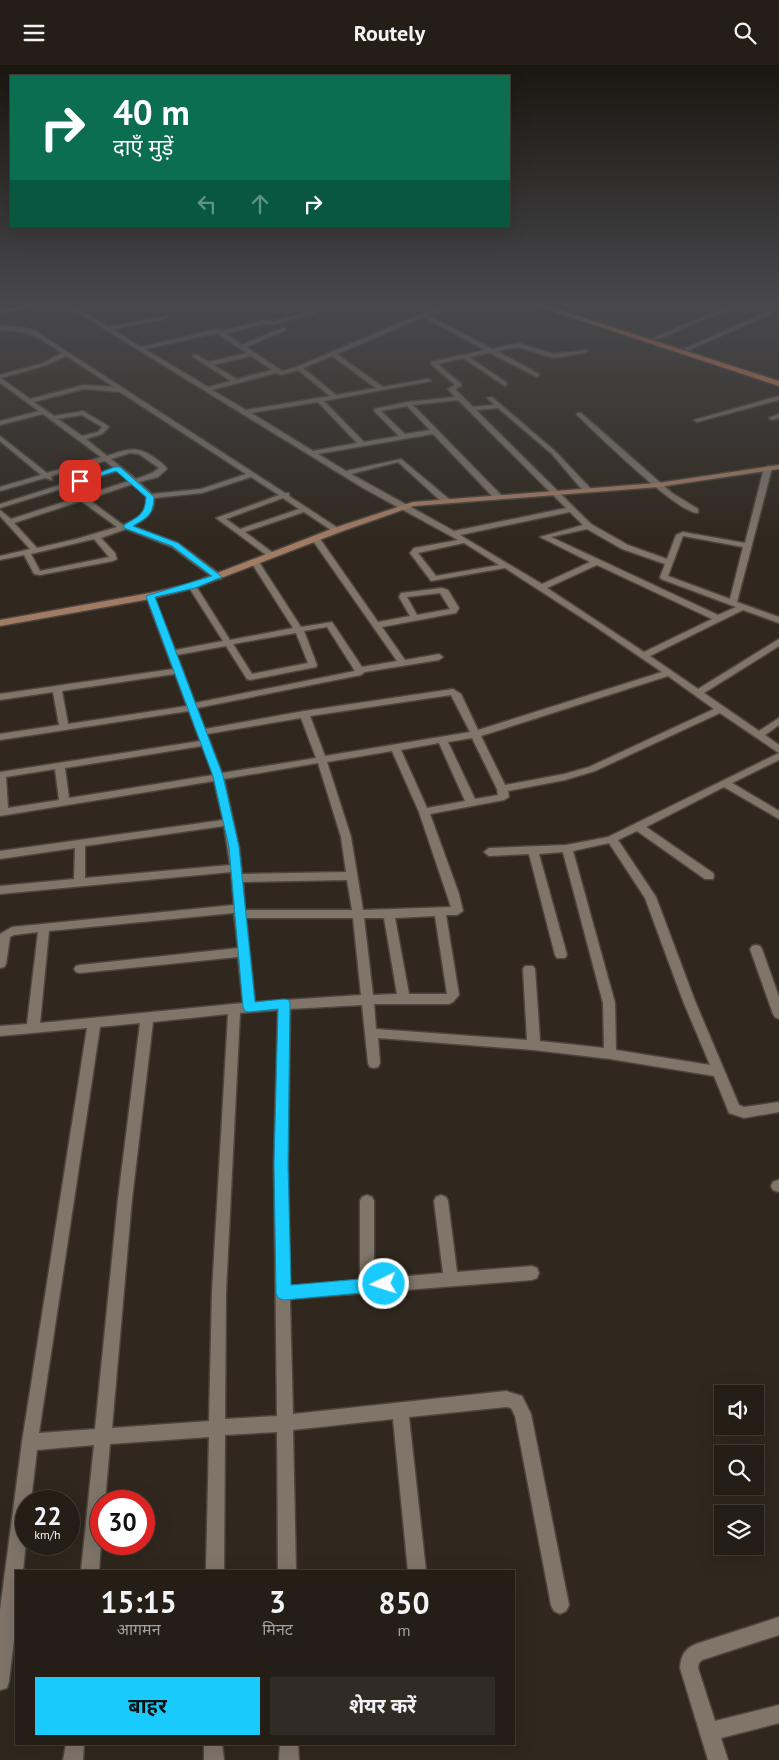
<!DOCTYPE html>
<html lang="hi">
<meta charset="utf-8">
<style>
:root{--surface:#241e16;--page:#302b23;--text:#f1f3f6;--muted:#a3a2a1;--line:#413c35;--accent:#19cafc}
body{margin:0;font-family:"PT Sans","Noto Sans Devanagari",sans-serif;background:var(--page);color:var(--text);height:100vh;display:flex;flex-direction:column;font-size:19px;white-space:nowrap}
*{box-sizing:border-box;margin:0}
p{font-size:16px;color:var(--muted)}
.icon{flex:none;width:28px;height:28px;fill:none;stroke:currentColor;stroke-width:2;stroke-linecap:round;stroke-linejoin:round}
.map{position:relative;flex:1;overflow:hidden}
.panel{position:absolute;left:15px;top:1505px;width:500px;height:175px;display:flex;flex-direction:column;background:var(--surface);border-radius:0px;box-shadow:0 5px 20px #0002,0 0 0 1px var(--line)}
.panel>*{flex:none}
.hud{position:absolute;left:10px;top:10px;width:500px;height:152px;border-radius:0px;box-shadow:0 5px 20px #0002,0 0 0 1px var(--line);background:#0b6e4f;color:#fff;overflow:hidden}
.controls{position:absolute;left:714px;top:1320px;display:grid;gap:10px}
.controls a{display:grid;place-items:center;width:50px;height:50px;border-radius:0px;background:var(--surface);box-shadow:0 5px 20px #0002,0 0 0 1px var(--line);font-size:25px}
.speed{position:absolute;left:15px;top:1425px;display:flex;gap:10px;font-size:25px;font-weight:700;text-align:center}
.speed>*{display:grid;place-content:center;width:65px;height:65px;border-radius:50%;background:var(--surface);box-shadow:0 5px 20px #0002,0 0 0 1px var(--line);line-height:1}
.speed small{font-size:12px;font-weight:400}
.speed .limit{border:8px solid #d22;background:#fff;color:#111}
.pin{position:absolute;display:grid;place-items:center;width:42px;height:42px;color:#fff;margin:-21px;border-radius:10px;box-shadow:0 2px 8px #0006}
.me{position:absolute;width:55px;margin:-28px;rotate:266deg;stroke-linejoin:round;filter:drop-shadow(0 0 4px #0008)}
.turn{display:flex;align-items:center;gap:18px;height:105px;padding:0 20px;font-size:22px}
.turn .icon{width:65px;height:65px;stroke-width:2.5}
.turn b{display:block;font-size:35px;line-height:42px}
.lanes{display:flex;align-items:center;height:48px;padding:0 20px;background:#0003;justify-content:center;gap:25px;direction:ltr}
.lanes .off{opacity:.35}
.eta{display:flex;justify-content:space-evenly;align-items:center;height:85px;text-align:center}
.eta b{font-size:30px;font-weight:700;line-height:35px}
.action{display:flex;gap:10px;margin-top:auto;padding:10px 20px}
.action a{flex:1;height:58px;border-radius:0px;background:var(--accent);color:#111;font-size:20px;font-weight:700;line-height:58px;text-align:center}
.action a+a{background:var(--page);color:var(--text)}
header{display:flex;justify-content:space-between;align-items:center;height:65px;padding:0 20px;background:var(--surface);font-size:22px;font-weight:700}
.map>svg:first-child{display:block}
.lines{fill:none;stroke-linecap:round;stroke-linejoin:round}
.street-casing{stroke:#4d463e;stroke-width:3}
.secondary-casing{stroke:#4d463e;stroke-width:3}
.highway-casing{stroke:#4d463e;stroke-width:3}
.street{fill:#7f7569;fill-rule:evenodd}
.secondary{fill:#a27b64;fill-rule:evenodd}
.highway{fill:#f2885a;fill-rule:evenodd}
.route{fill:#19cafc;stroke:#1083a4}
</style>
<header><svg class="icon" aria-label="menu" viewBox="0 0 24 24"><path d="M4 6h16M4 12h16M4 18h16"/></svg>Routely<svg class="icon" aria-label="search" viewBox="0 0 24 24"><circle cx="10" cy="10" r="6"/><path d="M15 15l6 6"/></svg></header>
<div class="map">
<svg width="779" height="1695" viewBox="0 0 779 1695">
<rect width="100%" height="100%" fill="#30281e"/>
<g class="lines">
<defs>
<g id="street">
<path d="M67,241H73L108,262L168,251L166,254L112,264L141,282L218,264L222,266L263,255L273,256L316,246V248L273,260L263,259L226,269L242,280L282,263H286V265L246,282L282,306L294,303L421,249L449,241H457L428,250L492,284L518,278L553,289L587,285L588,286L585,288L553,293L518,282L497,286L539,309V311L537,312L490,288L469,292L507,318V320L505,321L463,293L438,299L461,319V321L455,324L473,342L494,340L487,333L492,332L556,387L590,423V427H584L552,389L498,343L476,345L591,459L628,480L667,494L676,470L683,467L745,478L764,403L768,401L772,403L737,537L779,552V558L743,545L650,591L698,624L779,574V581L704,628L759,666L779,653V660L765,670L779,680V688L720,648L595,706L565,715L508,726L509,732L504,735L430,749L459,829L463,846L457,850H446L459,930L453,937L449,939H374L376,964L527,975L523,904L525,901H533L535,904L540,976L604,983L603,938L563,787L539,789L567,890L565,893H557L555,890L529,789L489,791L484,787L489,783L566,780L608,772L779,688V695L732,718L779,746V754L724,722L646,762L713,808L714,811L713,814H705L637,766L618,775L656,832L695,936L739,1040L744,1042L779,1037V1047L744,1053L729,1048L714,1011L610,994L534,985L378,973L380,998L378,1002L374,1003L370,1002L368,998L362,940L290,944L288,1099L290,1221L360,1215V1136L362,1132L367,1130L372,1132L374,1136V1214L443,1208L434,1136L436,1132L441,1130L446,1132L448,1136L457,1207L532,1201L537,1203L539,1208L537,1213L532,1215L290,1234L293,1349L506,1326L522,1331L531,1349L569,1540L566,1546L560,1549L554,1546L551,1540L515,1351L511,1343L506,1342L409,1352L426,1506H408L393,1354L293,1365L296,1506H278L277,1367L225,1370L224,1506H206L209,1372L110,1379L105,1436H101V1478L99,1506H81L94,1380L37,1385L31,1436H26V1475L23,1506H16V1558L9,1616L7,1623L0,1625V1545L22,1377L87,963L0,971V961L27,959L38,867L14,870L10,872L6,899L4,902L0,903V869L12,862L234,840L231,807L0,829V821L74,814L75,783L0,794V786L223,755L214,716L0,751V707L200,676L189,646L0,675V669L59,660L53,627L0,635V629L173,604L146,531L150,529L154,531L175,585L223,576L188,521L192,519L196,521L230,575L293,563L251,497L255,495L259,497L301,562L332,557L362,602L397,596L311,473L315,471H318L378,557L410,551L399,532L401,528L442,523L448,525L459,543L456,548L382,562L405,595L439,589L443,592L439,595L365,607L361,610L197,643L205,664L304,646L453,624L461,629L478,665L662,607L593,560L505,503L431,516L410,488L414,483L458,475L363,423ZM423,252L485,285L431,297V299L455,320L448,324L455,332L408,337L374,344V346L399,371L364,377L324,336L431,316L428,314L383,322L337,289ZM217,268L247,288L209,297L197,290H193V292L231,316L208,322L145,284ZM251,291L272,305L237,314L213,300ZM332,291L376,323L336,330L303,303ZM298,305L330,331L246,345L212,325L276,308L281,310ZM458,335L566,443L454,466L351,409L398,397L443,438H449V434L401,394L346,406L318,389L433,369L495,434H501V430L413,340ZM318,337L357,378L313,386L251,348ZM407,341L430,365L405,369L381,346ZM570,447L583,460L540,472L590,497L542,519L460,470ZM587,464L622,484L665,499L660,512L661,514L736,542L718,550L551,472ZM683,471L743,482L730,534L668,511ZM464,478L499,500L436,511L418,488ZM597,500L712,554L644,587L547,523ZM440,528L450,544L417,550L407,532ZM327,562L355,606L195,638L177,590L226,581L247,614L250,615L316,602L317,600L304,566ZM296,568L308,598L252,609L233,579ZM175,609L187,641L68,659L62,626ZM668,611L714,644L589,702L564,709L505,720L481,671ZM451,630L470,667L325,691L310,651ZM301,653L316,693L222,708L207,669ZM472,673L497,724L498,730L475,734L448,677ZM439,678L465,736L427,743L401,685ZM202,681L213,710L69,733L65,703ZM392,686L419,747L451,842L363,845L351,772L327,697ZM318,698L341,772L346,807L242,809L239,782L224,714ZM55,704L59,735L8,743L6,712ZM224,761L230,800L85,813V781ZM609,778L645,833L683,936L710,1000L616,985L615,938L573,786ZM347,815L352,845H245L243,817ZM234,848L238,883L80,900L76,901L74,904L76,907L80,908L238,892L243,938L40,958L49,866ZM435,851L447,929H409L395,853ZM246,853H353L361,930L255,937ZM364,853H384L397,929L373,930ZM278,945L274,1099L277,1351L225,1354L226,1227L240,948ZM228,949L212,1227L209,1356L112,1363L132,1134L153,957ZM140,958L118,1134L95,1364L39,1368L100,962Z"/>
<path d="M729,241H736L658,274L653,273Z"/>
<path d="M771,245L773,248L689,285L684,284Z"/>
<path d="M0,261L22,262L35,266L285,428H289V431L341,465L334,467L304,447L245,467L276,490L269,492L216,453L279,430L251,412L202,428L154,433C155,448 145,455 132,461L178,478L221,510V514H215L172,482L126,464L101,473L115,488L117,494L113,496L40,510L34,509L24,490L0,495V491L30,484L0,451V445L11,454L129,416L118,406L0,443V439L114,403L105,396L51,411L52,415L45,413L0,426V422L41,410L0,376V371L47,408L101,392L43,349L0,360V356L39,346L0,318V310L43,298L62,288C36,271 32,266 0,265ZM66,291L114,322L84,320L30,334L1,313L47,300ZM84,324L120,327L246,409L201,424L152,429L139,417L158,412L167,404C164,399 160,397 155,393C136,380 128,384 107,391L86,374L102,369L109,362L108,361L83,346L54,351L34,337ZM82,350L102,362L98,367L82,371L58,354ZM130,388L139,389L159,403L152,408L136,414L111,394ZM133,419L146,432C148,448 137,454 123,460L88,434ZM283,433L299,444L240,464L226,454ZM81,436L117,462L76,474L37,483L14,458ZM94,474L109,492L40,506L31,489Z"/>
<path d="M779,331V335L697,357L694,355Z"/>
<path d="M577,348H581L672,428L698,444V448C678,449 595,367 577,350Z"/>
<path d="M779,349V353L772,355L769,353Z"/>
<path d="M756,880L760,881L762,884L779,932V954L775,952L773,949L750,884L752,881Z"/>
<path d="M778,1115H779V1127L773,1125L771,1121L773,1117Z"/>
<path d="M779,1552V1570L702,1595L699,1598L698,1603L715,1656L779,1640V1658L721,1673L728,1695H708L680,1603C681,1591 684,1584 696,1579Z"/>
<path d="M66,1679H84L83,1695H63Z"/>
<path d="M204,1679H222L224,1695H204Z"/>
<path d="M280,1679H298L299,1695H279Z"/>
</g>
<g id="secondary">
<path d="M24,241H37L0,248V244Z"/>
<path d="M779,400V404L658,422L414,441L340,467L195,523L150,534L0,561V555L150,528L189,519L334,463L413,437L658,418Z"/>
</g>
<path id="highway" d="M537,241H547L779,316V321Z"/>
</defs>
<use href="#street" class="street-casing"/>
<use href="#secondary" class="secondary-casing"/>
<use href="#highway" class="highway-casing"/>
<use href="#street" class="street"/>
<use href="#secondary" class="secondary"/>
<use href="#highway" class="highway"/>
</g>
<linearGradient id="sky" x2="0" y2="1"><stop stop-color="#1a1610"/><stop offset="0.5" stop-color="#48484c"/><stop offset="1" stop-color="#48484c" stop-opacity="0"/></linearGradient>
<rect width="779" height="478" fill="url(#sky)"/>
<path class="route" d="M115,402H120L154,432C153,450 148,452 133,461L178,478L222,512L195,523L155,532L223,711L239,782L255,937L284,934L289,935L290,939L288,1099L291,1220L384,1212L389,1214L391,1219L389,1224L384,1226L284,1235L278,1233L276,1228L274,1099L278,944L249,947L245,946L243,942L229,782L213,711L146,531L212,511L172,481L124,463V460C139,451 145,450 146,432L116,406L80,418L76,416Z"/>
</svg>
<div class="controls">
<a><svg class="icon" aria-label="sound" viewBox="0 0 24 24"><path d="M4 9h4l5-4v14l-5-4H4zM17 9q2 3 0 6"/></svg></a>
<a><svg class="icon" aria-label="search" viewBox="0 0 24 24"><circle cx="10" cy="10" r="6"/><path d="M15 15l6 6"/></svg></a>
<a><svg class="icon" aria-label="layers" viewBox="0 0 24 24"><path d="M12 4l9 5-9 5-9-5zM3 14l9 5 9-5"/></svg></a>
</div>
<div class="speed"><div>22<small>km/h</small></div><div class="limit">30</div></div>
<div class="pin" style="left:80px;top:416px;background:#d93025"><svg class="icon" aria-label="arrive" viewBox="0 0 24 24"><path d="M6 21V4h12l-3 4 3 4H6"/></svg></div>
<svg class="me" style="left:384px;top:1219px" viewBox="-20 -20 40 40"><circle r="17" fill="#19cafc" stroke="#fff" stroke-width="3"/><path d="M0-11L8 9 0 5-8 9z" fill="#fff"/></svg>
<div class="hud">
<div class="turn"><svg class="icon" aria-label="right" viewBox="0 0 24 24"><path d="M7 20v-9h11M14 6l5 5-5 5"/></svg><div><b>40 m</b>दाएँ मुड़ें</div></div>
<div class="lanes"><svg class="icon off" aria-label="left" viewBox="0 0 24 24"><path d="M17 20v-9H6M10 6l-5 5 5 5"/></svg><svg class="icon off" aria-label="ahead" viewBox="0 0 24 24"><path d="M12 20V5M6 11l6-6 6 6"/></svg><svg class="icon" aria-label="right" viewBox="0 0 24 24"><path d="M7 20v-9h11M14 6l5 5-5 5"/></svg></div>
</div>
<section class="panel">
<div class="eta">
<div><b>15:15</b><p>आगमन</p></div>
<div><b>3</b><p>मिनट</p></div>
<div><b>850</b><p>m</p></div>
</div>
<div class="action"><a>बाहर</a><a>शेयर करें</a></div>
</section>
</div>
